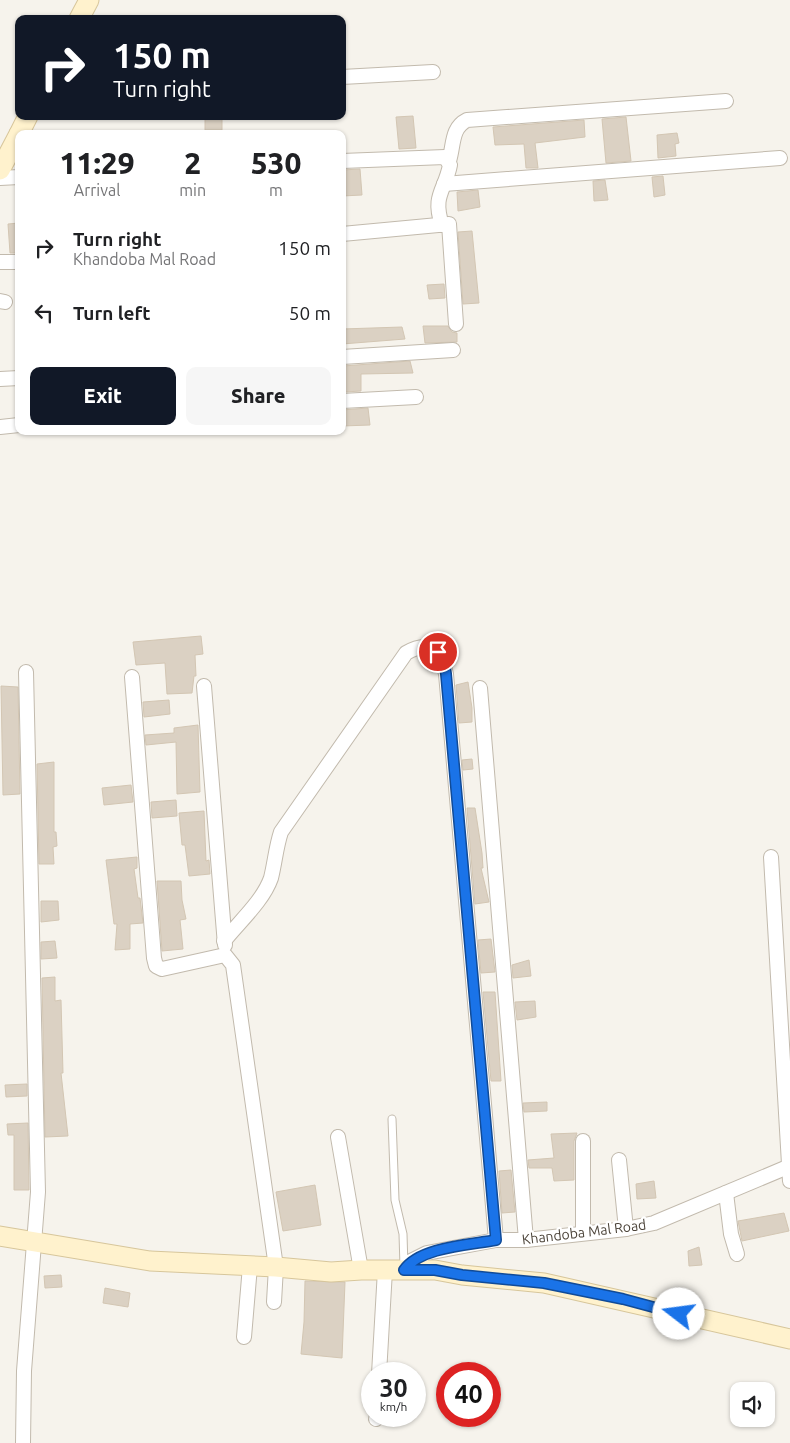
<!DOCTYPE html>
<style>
:root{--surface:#fff;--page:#f6f6f6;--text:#202124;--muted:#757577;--accent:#111827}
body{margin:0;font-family:Ubuntu,sans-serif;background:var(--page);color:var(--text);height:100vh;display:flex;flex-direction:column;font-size:19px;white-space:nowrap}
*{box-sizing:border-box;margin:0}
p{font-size:16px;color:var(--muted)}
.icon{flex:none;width:28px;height:28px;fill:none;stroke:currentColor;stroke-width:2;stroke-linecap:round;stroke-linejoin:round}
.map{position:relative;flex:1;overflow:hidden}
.sheet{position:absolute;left:15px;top:130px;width:331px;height:305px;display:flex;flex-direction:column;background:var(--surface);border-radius:10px;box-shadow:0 1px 4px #0004}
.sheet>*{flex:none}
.guide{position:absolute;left:15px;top:15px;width:331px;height:105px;border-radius:10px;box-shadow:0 1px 4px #0004;background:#111827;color:#fff;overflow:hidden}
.tools{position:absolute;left:730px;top:1382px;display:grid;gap:10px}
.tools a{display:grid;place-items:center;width:45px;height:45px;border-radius:10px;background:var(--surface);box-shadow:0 1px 4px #0004;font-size:25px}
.speed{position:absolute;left:361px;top:1362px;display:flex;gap:10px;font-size:25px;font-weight:700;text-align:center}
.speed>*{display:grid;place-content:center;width:65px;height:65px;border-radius:50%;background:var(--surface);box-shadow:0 1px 4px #0004;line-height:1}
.speed small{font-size:12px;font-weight:400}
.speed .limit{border:8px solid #d22;background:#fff;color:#111}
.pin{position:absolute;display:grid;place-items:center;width:42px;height:42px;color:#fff;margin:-21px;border:2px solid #fff;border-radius:50%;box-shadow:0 1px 5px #0007}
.me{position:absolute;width:55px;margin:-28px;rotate:285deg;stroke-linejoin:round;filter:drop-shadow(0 0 4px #0008)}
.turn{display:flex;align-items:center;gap:18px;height:105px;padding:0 15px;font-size:22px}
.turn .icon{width:65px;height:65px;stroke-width:2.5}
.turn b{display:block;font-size:35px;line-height:42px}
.eta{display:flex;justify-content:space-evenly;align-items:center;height:85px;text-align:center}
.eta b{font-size:30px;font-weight:800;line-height:35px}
.primary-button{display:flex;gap:10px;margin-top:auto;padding:10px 15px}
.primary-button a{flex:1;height:58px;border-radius:10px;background:var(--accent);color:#fff;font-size:20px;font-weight:800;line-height:58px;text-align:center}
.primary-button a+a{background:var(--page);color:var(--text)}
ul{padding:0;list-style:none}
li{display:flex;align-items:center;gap:15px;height:65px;padding:0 15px}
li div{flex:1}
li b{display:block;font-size:19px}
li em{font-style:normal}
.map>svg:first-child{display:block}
.building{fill:#dbd1c3;stroke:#d3c6b3}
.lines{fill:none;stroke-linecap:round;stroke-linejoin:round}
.lane-casing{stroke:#c2baad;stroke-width:9}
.street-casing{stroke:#c2baad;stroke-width:16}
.secondary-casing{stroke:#d7c69b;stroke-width:21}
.lane{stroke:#fff;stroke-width:7}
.street{stroke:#fff;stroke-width:14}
.secondary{stroke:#fff2cd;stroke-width:19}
.route-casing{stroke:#114b97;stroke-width:12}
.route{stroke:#1a73e8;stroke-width:9}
.labels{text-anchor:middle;stroke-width:4.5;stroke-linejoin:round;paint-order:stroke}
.street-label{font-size:14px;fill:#4b4339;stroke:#fff}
</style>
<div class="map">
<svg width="790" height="1443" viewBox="0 0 790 1443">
<rect width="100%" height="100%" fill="#f6f3ec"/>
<g class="building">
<rect x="205" y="116" width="17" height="14"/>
<path d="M413,116L416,148L399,149L396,117Z"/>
<path d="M626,117L631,161L606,163L602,119Z"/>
<path d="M584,120L585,137L535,143L538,168H526L524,144L495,145L493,127Z"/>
<path d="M677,133L679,143L675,144L676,156L658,158L657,135Z"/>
<path d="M360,169L362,195L342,196V170Z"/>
<path d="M663,176L665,195L654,197L652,177Z"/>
<path d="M605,180L608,200L594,201L593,181Z"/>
<path d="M478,190L480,207L458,211L457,192Z"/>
<path d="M19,223V253H10L8,224Z"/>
<path d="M472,231L479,303L463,304L458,232Z"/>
<path d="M444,284L445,298L429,299L427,285Z"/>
<path d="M423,326H448L452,332L457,333V342L425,343Z"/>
<path d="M402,327L405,339L342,344V329Z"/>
<path d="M410,361L413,373L361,374V391L345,392L343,366Z"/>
<path d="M368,408L370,425L342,426V410Z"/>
<path d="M201,636L203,654L195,655L196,676H194L192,693L167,694L165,663L136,665L133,642Z"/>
<path d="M468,682L472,708V722L459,723L456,685Z"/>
<path d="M1,686L18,687L20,794L3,795Z"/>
<path d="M169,700L170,714L144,717L143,702Z"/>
<path d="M198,725L200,792L177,794L176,742L146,745L145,735L174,733V728Z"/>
<path d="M472,759L473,769L463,770L462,760Z"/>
<path d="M54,762V832H56L57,846L53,847L54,864H39L37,764Z"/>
<path d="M131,785L133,802L104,805L102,788Z"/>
<path d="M176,800L177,816L152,818L151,802Z"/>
<path d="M467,808H475L482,853L483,868H481L489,902L475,904Z"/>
<path d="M204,811L206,861L209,860L210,874L189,876L185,845H182L179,813Z"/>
<path d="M137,857V868L134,869L138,898H140L143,923L130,924V949L115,950L117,924H114L106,860Z"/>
<path d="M157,881H181L182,900L186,919L180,920L183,949L162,951Z"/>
<path d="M41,901H58L59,920L41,922Z"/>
<path d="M491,939L495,972L481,973L478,940Z"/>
<path d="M55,941L57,958L41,959V942Z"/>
<path d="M529,960L531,976L513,978L512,965Z"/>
<path d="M55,977V1001L61,1000L63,1073H61L68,1136L45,1137L42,978Z"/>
<path d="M483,992H495L501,1081H491Z"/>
<path d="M535,1001L536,1017L517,1020L515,1002Z"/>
<path d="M27,1084V1096L6,1097L5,1085Z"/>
<path d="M547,1102V1111L524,1112L523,1103Z"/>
<path d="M28,1123L29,1190H14V1135H8L7,1124Z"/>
<path d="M577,1133L574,1141V1180L554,1181L552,1168H529L528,1160L554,1158L551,1134Z"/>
<path d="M511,1170L515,1212L502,1213L499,1171Z"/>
<path d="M654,1181L656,1198L637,1199L636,1184Z"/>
<path d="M315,1185L321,1225L283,1231L276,1192Z"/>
<path d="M784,1213L789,1231L742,1241L738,1221Z"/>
<path d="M699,1247L702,1265L689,1266L688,1251Z"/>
<path d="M61,1275L62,1287L45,1288L44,1276Z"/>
<path d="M305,1281L345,1282L342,1358L301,1354L304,1322Z"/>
<path d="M105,1288L130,1293L128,1307L103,1303Z"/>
</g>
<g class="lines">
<defs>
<path id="lane" d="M392,1119L395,1200L403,1234L404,1267"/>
<g id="street">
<path d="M342,77L433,72"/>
<path d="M342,161L445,157L450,165C445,191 432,195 442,225"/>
<path d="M449,161C454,145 451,128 467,120L726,101"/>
<path d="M0,178L19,177"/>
<path d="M444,184L780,158"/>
<path d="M342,234L449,224L456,324"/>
<path d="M0,262H19"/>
<path d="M0,301L5,302"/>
<path d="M342,357L453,350"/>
<path d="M0,379L19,378"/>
<path d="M342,401L416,397"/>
<path d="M0,427L19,425"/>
<path d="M132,677L154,958L156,966L162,969L225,955L233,965L276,1267L274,1302"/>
<path d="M204,686L225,945"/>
<path d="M480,688L526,1240"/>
<path d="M771,857L790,1181"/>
<path d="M224,941C239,922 263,901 271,878C275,862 276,847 281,832L406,653C430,639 441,651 446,674L496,1240"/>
<path d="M338,1137L361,1270"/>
<path d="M583,1141V1233"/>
<path d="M619,1160L626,1229"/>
<path d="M726,1193L731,1234L737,1254"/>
<path d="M404,1270L409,1262L427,1253L453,1248L496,1240H526L626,1229L654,1223L790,1166"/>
<path d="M244,1337L250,1266"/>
<path d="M379,1374L385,1270"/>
<path d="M376,1419L377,1416"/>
<path d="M23,1443L24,1371L38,1192L26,672"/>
</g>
<g id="secondary">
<path d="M79,19L89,0"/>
<path d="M19,134L28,116"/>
<path d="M0,170L19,134"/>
<path d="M0,1236L150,1261L276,1267L331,1272L361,1270H435L462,1275L544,1283L790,1339"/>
</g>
</defs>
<use href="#lane" class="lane-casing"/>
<use href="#street" class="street-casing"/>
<use href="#secondary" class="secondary-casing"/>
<use href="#lane" class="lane"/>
<use href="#street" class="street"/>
<use href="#secondary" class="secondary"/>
</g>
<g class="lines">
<defs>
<path id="route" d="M438,652L444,661L446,674L496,1240C469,1245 420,1247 404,1270H435L462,1275L544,1283L623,1299L679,1314"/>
</defs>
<use href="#route" class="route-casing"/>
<use href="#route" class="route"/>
</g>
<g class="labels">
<g class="street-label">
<text transform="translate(584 1232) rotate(-7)" y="5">Khandoba Mal Road</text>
</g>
</g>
</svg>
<div class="tools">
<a><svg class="icon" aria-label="sound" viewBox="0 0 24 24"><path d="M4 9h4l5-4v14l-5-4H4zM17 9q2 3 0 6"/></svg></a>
</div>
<div class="speed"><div>30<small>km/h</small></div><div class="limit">40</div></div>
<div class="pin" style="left:438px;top:652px;background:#d93025"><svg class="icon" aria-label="arrive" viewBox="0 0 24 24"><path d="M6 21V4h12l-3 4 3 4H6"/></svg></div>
<svg class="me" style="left:679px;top:1314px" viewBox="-20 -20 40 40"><circle r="19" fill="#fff"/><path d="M0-13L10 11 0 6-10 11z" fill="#1a73e8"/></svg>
<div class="guide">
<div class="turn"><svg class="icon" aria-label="right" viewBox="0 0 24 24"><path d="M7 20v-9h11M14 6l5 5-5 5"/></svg><div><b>150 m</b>Turn right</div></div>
</div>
<section class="sheet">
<div class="eta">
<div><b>11:29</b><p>Arrival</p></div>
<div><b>2</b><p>min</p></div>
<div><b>530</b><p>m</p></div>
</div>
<ul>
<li><svg class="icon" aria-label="right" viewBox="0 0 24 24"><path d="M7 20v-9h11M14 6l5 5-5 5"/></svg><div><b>Turn right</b><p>Khandoba Mal Road</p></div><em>150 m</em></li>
<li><svg class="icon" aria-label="left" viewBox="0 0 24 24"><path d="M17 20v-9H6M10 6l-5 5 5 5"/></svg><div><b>Turn left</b></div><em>50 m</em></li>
</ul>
<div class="primary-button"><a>Exit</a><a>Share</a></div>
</section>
</div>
